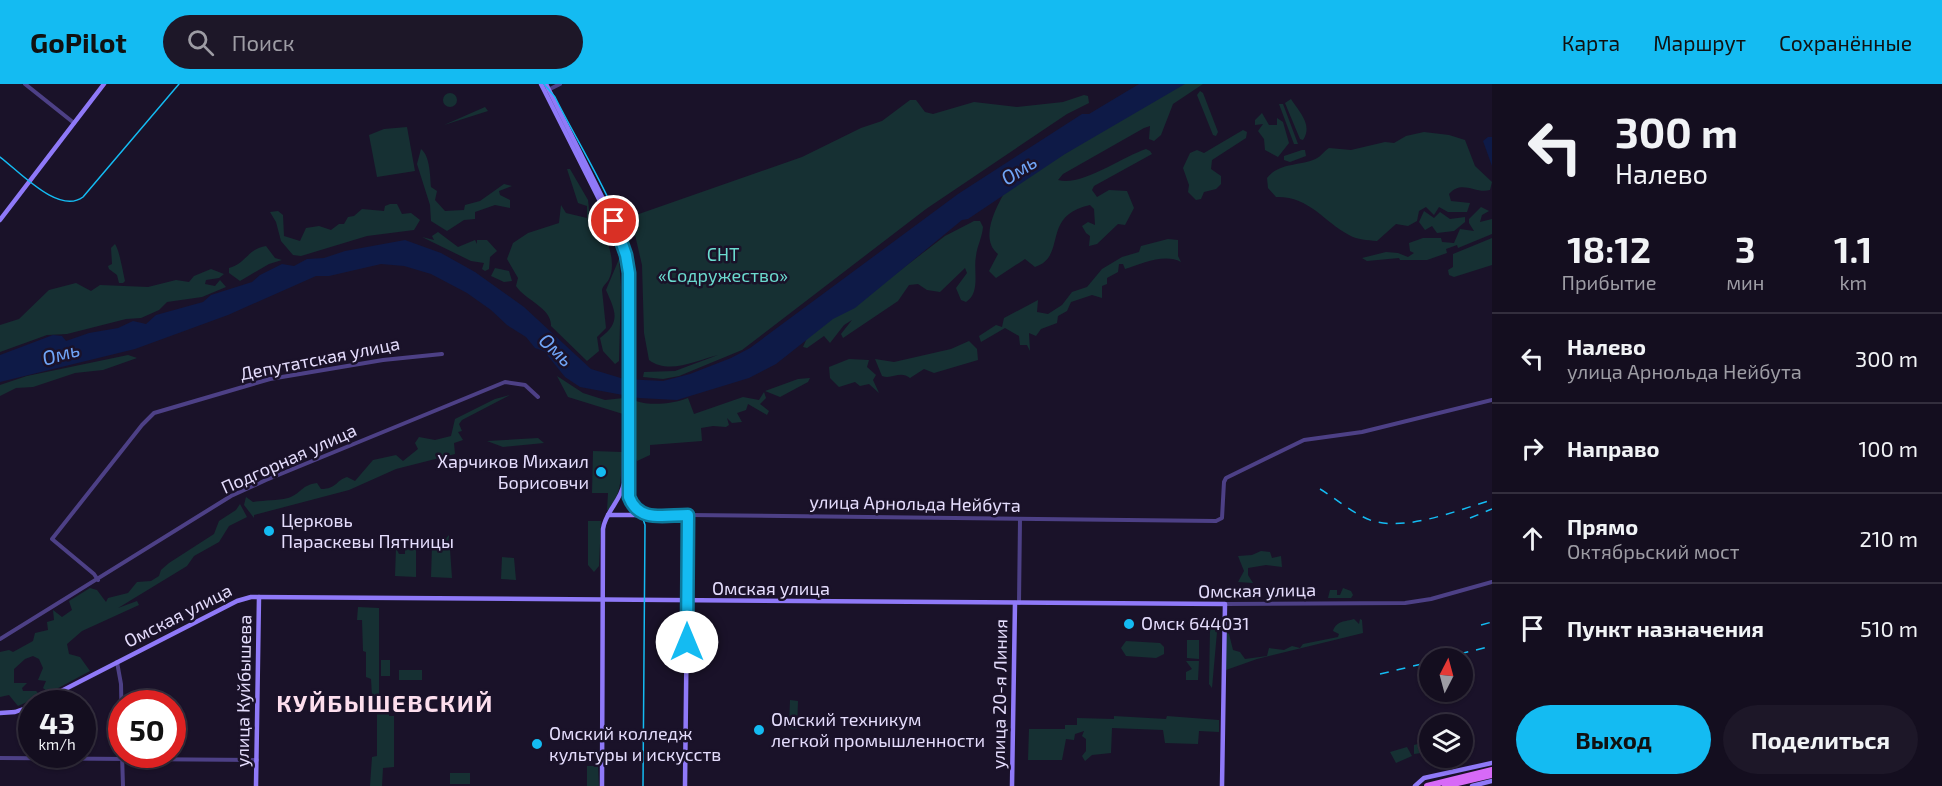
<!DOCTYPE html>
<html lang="ru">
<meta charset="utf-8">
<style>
:root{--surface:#140e1f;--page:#1d1728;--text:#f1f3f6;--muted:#9d9ca4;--line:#332e3d;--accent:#14bbf2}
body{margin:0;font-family:"Exo 2",sans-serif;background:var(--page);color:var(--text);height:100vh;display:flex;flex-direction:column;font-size:22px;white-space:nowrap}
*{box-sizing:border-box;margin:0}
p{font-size:20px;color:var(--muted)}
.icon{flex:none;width:33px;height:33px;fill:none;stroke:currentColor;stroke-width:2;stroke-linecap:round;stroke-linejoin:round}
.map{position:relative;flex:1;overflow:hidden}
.panel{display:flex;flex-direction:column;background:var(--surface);width:450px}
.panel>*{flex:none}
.banner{background:#140e1f;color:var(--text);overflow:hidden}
.needle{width:39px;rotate:6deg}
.fabs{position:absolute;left:1419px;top:564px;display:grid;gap:12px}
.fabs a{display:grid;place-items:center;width:54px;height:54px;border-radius:50%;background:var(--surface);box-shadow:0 2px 4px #0004,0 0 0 2px var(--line);font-size:30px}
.speed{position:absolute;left:18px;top:606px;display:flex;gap:12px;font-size:30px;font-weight:700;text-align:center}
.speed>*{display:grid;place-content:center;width:78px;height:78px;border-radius:50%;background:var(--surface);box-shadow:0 2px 4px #0004,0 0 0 2px var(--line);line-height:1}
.speed small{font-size:15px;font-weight:400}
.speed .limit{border:9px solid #d22;background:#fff;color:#111}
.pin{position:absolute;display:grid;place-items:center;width:51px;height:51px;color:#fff;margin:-26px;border:3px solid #fff;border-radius:50%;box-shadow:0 2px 6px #0007}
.me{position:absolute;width:66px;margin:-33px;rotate:0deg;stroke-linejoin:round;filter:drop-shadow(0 0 4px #0008)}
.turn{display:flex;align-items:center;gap:21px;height:126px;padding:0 24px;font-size:27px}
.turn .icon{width:78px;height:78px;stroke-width:2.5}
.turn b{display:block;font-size:42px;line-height:51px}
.eta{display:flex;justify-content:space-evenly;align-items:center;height:102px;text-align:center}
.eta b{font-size:36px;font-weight:700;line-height:42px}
.action{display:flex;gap:12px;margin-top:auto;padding:12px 24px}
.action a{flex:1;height:69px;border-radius:36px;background:var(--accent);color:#111;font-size:24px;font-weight:700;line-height:69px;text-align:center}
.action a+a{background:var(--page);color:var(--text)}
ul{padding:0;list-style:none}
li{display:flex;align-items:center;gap:18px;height:90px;padding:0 24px;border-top:2px solid var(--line)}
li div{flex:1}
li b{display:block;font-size:22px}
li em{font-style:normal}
header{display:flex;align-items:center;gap:36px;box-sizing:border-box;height:84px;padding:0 30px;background:var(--accent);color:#111}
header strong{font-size:28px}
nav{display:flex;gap:33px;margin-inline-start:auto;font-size:21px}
.search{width:420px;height:54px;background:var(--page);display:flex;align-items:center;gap:15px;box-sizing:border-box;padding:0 21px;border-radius:33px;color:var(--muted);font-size:22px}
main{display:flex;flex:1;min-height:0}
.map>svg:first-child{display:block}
.green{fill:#163033}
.water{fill:#0e1a47}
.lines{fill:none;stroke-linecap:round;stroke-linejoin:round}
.tertiary{stroke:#4d4086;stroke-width:4}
.secondary{stroke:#8f79f8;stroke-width:4.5}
.primary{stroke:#d76af7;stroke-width:6}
.tram{stroke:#14bbf2;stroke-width:1.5}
.rail{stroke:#14bbf2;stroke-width:1.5;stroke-dasharray:9 8;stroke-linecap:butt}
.route-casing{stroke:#0d7a9d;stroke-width:15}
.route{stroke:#14bbf2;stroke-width:10}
.poi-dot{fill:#14bbf2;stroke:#1a1229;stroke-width:2}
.labels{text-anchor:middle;stroke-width:5;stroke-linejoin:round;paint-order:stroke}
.park-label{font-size:18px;fill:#6bdbcf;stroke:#1a1229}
.street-label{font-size:18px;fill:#e5ddfd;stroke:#1a1229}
.poi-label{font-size:18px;fill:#e5ddfd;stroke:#1a1229;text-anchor:start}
.water-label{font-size:20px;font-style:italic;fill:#70a5f7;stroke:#1a1229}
.district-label{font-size:24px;font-weight:bold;letter-spacing:1.5px;fill:#fddeed;stroke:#1a1229}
</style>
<header>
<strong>GoPilot</strong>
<div class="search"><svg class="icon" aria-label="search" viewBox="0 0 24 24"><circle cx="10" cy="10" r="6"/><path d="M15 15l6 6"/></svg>Поиск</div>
<nav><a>Карта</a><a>Маршрут</a><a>Сохранённые</a></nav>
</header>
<main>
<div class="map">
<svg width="1492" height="702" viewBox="0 0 1492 702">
<rect width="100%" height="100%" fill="#1a1229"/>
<g class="green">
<path d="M1178,0H1203L1173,20L1161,51L1154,57L1149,55L1150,42L1144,44L1063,90L1058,96C1081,103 1122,73 1146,65L1150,67L1152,70L1094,102L1092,106L1097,113L1109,106L1127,107L1134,124L1125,141L1118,140L1097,160L1089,162L1090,152L1086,149L1082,142L1088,138L1095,141L1094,125L1090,121C1040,132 1068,172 1035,183L1025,175L996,194L989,187L998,170C979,155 996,123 1006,106Z"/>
<path d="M1200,7L1203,9L1218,48L1216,52L1213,51L1197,11Z"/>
<circle cx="450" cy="16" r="7"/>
<path d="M1084,11L1088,12L1089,19L1067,30L926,125L742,266L679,292L663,295L643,293L644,288L675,287L718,271C697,276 669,291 649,276L644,249L642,181L632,138L636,131L802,73L861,44L882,37L910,16H916L925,28L933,30L974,18L1017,23L1063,18Z"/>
<path d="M1291,15C1297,25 1314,41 1303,56L1300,55L1285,19Z"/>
<path d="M1279,20H1283L1298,60H1294Z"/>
<path d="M485,23L488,27L444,41Z"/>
<path d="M1262,29L1269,41H1277V34L1283,38L1289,59L1278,73L1265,66L1264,55L1258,47L1263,40L1255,41V36Z"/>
<path d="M407,43L415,87L377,93L369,51L384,45Z"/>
<path d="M1243,46L1247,48L1246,54L1212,76L1211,85L1221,92V100L1216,105L1204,108L1201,115L1196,116L1188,108L1189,101L1183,84L1190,69L1197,66L1204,69Z"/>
<path d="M1424,48L1449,51L1465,56L1475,82L1492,98L1490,106C1475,110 1462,95 1449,110L1451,117L1470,119L1467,128H1448L1439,123L1434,131L1426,123L1419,127L1417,137L1408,142L1396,140L1377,157C1367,156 1358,156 1349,151C1323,137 1309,112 1276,113L1268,104L1267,94C1279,79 1297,82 1313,76C1320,74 1323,68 1329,64L1351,66L1385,58L1394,59L1406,52Z"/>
<path d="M421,65C430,72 430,91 431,103L437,107L435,116L445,127L464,126L465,121L480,117L504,100L512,102L499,107L500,111L510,116V124L495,121L475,128V135L464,136L447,147L431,137L430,121L417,80Z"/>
<path d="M1302,66H1305L1306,72L1290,78L1284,76V72Z"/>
<path d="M567,85H570L588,116L590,134C605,143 618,178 609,195C607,199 603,201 602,206L606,244L597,253L599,267L587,277L551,242C552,224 525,216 516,202L518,194L507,175L513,159L528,149L559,139L561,121L566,129L587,134V122L578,119Z"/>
<path d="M390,120H397L402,130L411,129L420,136L414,146L367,152L301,172L293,171L281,157L276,138L270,128L278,127L283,131L284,152L300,157L306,144L319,142L331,146L339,140H344L348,133L354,132L362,125L384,127L385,122Z"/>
<path d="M1481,123L1489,127L1482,131L1480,138L1492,135V150L1458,164L1457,161L1446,165L1447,169L1427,176H1400L1399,174L1367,177L1362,174L1386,168L1398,169L1408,173L1414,169L1410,167L1409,159L1423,154H1441L1442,158L1454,159L1460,145L1474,147L1469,139V135Z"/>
<path d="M1424,127L1434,134L1440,128L1450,135L1465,133V138L1454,147L1437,149L1432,142L1425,146L1419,138Z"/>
<path d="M974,137H980L983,143C982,154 977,162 976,172C973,187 981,208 966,218L961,216L956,204L967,189L965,184L940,208L927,206L918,200L909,201L898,217L843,254L841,250L852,236L844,241L830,259L824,252L807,264L803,263L807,254L831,235L863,215L945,152Z"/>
<path d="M438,148L458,163L475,156L477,160V156H487L497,167L490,173L489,185L485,187L482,185L484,179L471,177L422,153L434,156L432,152Z"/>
<path d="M1492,154V181L1454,193L1449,191L1448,186L1453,183V170Z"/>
<path d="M1168,155L1178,156V172L1181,178C1164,169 1142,180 1125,185L1123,180H1119L1118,188L1107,194V200L1102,202V214L1092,211L1071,218L1067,227L1058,232L1057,239L1041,245L1036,252L1029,249L1030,267L1027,261H1020L1019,252L1005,244L981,258L979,252L996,241L1002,243L1004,234L1038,216L1037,228L1048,230L1062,221L1072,208L1087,203L1102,185L1122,173L1139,168L1141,162Z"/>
<path d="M115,160C119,165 123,188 125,197L123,199H119L117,191L109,185L108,182L112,180L111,164Z"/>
<path d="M266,162L275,174L282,176L269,180L240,197L229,189V184C244,181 249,164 266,162Z"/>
<path d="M619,175L621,203L619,277L615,280L603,267L600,254C622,238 615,227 606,206Z"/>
<path d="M495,184L509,187L512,197L504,198L491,192Z"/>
<path d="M211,185L224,190L219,194L206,196L205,200L215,202L220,196L226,203L202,213L167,218L159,226L141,234L126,235L67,250L47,251L0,268V241L19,235L49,206L76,199L91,207L100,201L148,203L176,196L189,198L194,192Z"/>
<path d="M969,257L977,265L978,276L934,289L924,285L910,294C900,286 892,296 882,292L875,275L894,278L951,265Z"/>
<path d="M128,271L137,274L103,286L75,289L33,303L16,304L0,312V301L27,292Z"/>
<path d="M849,275L869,276L867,283L876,291L873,296L879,309L869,300L860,302L855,298L839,303L830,294L829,283Z"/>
<path d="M557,292L583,309L605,316L624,314L623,330L568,313Z"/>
<path d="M810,294L808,298L780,313L765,307L798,295Z"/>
<path d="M764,308L766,314L760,320L769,327L767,331L748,320L746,326L737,329L742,338L732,339L727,334L729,341L726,343L713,342L701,344L702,357L650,361V371L637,377L634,370L636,317C650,322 673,320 688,314L694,330L743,313L759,316Z"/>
<path d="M510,311L462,336L459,340L462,347L458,348L463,356L454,359L455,370L396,385L349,406L254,431V434L244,421L246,413L253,418C265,416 276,417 288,414C301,410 301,401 317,399L321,405C337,405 336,396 347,393L355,397L373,376L396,371L403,377L418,365L415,359L419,353L435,356L451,352L455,335L495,315Z"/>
<path d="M538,354L544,359L503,363L487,357Z"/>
<path d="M593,367L622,368C621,389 623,411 607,427L608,409H592Z"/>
<path d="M240,420L247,433L229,442L219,458L194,472L187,482L118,524L137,517L139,521L82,547L67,560L69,570L80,573L90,587L49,609L43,604L46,597L38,596L43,584L39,575L33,572L25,575L14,585V599H27L22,604L23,607H36L41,612L18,622L9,611L0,613V568L9,566L13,568L33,557L35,549L48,546L47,538L54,536L53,526L62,533L72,526L69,517L90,504L97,506L106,518L108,514L128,509L137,498L151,497L159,492L161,486L169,479L214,450L219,437L236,426Z"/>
<path d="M588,437H601L599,482L594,488L588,481Z"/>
<path d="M449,451L452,494L431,493L432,462H439Z"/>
<path d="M396,464L399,470H405V465H416V493L395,492Z"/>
<path d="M1261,467L1270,468L1272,474L1281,472L1282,483L1266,481L1248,484V491L1253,499L1238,498L1244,487L1238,472L1252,471Z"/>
<path d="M502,473L514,474L516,496L501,495Z"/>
<path d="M1343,504L1351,507L1353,511L1351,514H1328L1330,506H1337V511H1340Z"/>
<path d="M358,523L379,524V612H372L371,595L366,593V568L363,567L362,536H357Z"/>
<path d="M1354,535L1359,540L1360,535L1362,536L1363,549L1257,575L1226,586L1225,548L1229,550L1233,566L1240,568L1245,575L1267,572L1269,564L1284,566L1292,562L1300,564L1303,560L1338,553L1339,550L1333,547C1337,536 1345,538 1354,535Z"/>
<path d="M1213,541L1217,548L1212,604L1209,600L1210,545Z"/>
<path d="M1187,556H1199V575L1187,574Z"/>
<path d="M1126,557L1160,559L1164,563V570L1156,574L1126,572L1121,564Z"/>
<rect x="381" y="576" width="9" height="16"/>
<path d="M1186,577H1199L1198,596H1186V588L1192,585Z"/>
<rect x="399" y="586" width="23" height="10"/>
<path d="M377,616H386L389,620V632H394V683L383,684L382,702H370L372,673L377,672Z"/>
<path d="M790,616L798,617L797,645L789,644Z"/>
<path d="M1114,632L1166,635L1167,632L1219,636V648L1199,647L1198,660L1165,659L1163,646L1112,644L1111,669L1092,671L1085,677L1082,672L1086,667V655L1082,652L1084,647L1075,650L1074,656L1066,655L1062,676H1028L1029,645H1065V641H1077V634L1114,635Z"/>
<path d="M1429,657V668L1414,670V661Z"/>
<path d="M1407,663L1412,672L1396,679L1390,668Z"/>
<path d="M587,682H598L599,702H587Z"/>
<rect x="450" y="689" width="20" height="11"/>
</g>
<g class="water">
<path d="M1139,0H1185L1065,70L968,135L962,136L855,224L833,235L776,280L749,294L677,316L639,314L580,303L565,293L544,267L535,264L526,253L507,241L491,226L467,209L431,190L404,182L381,180L329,192H316L228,231L135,265L0,298V271L53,251L62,252L66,257L89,249L118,244L133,237L146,240L156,231L203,218L211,211L252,198L260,191L282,180L294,182L307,175L324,174L345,167L405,156L441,169L475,188L524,223L591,285L624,295L663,297L690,290L731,274L750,264L958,110L1082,30H1089Z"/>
<path d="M1488,53H1492V82L1483,57Z"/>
</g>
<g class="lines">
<g class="tertiary">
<path d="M25,0L74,39"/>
<path d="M548,6L560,0"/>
<path d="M688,431L1216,437L1222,434L1224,398L1226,394L1304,356L1362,348L1492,316"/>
<path d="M98,496L94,490L52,455L142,341L154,329L270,295L383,276L442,270"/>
<path d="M1019,519L1020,435"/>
<path d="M1225,520L1405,519L1431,515L1492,498"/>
<path d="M0,555L231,412L266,396L505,298L525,301L538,313"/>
<path d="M117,578L121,600L122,649"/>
<path d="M122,670L123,702"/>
<path d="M0,674L257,676"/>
</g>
<g class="secondary">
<path d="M541,0L611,139L618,155L625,190L624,399C621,417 605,428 603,445L602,702"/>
<path d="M546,0L614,137L626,172L630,208L628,406L632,420L645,432"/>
<path d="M0,136L104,0"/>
<path d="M608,431H688L685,702"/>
<path d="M36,620L237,517L251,513L1225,520L1222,702"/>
<path d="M0,629L15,628L32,622"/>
<path d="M256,702L259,513"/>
<path d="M1012,702L1015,519"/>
<path d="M1415,702L1424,694L1492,679"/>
<path d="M1472,702L1492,697"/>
</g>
<g class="primary">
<path d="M1427,702L1492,686"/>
<path d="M1445,702L1492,691"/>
</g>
<g class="tram">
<path d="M544,0L555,13C581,66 625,131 633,189V405L645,441L643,702"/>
<path d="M0,73C20,88 59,131 83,113L179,0"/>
</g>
<g class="rail">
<path d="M1320,405C1337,415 1354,431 1373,437C1409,447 1457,426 1492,416"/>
<path d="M1470,434L1492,425"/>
<path d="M1481,541L1492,538"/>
<path d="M1443,574L1492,562"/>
<path d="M1380,590L1430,578"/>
</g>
</g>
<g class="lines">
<defs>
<path id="route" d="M614,137L626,171L629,189V413C639,439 664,431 688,431L687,558"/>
</defs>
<use href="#route" class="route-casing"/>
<use href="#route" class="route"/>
</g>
<g class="poi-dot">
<circle cx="601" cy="388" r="6"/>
<circle cx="269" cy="447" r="6"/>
<circle cx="1129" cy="540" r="6"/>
<circle cx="759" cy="646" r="6"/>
<circle cx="537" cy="660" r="6"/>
</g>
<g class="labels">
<g class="park-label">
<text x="723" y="177">СНТ<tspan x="723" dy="21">«Содружество»</tspan></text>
</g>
<g class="street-label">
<text transform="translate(320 275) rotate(-11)" y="6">Депутатская улица</text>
<text transform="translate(289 375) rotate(-24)" y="6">Подгорная улица</text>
<text transform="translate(915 420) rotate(1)" y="6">улица Арнольда Нейбута</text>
<text x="771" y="511">Омская улица</text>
<text transform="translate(1257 507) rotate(-1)" y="6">Омская улица</text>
<text transform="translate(178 532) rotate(-27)" y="6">Омская улица</text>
<text transform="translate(244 607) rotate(-89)" y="6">улица Куйбышева</text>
<text transform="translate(1000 610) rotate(-89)" y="6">улица 20-я Линия</text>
</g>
<g class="poi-label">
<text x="589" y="384" text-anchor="end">Харчиков Михаил<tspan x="589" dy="21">Борисовчи</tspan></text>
<text x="281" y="443">Церковь<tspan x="281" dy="21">Параскевы Пятницы</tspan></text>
<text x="1141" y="546">Омск 644031</text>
<text x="771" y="642">Омский техникум<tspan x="771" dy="21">легкой промышленности</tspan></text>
<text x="549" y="656">Омский колледж<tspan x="549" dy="21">культуры и искусств</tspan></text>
</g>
<g class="water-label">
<text transform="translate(1019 86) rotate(-33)" y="7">Омь</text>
<text transform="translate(556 266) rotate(43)" y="7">Омь</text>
<text transform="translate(61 270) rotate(-16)" y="7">Омь</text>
</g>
<g class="district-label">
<text x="385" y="628">КУЙБЫШЕВСКИЙ</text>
</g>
</g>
</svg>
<div class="fabs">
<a><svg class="needle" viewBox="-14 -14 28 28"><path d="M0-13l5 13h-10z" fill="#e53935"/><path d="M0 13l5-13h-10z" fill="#9d9ca4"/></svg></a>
<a><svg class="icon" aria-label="layers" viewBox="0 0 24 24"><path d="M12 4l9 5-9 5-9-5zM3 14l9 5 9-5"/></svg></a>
</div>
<div class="speed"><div>43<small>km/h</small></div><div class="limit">50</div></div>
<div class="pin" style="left:614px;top:137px;background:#d93025"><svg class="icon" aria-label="arrive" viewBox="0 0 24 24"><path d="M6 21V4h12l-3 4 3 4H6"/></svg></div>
<svg class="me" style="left:687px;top:558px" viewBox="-20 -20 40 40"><circle r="19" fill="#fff"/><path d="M0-13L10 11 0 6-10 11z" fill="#14bbf2"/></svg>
</div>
<section class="panel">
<div class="banner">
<div class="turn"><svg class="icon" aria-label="left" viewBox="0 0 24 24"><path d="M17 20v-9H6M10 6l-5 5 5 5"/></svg><div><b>300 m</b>Налево</div></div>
</div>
<div class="eta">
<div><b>18:12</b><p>Прибытие</p></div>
<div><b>3</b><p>мин</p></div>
<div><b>1.1</b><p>km</p></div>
</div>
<ul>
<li><svg class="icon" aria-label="left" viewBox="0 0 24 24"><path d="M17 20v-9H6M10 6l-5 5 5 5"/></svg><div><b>Налево</b><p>улица Арнольда Нейбута</p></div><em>300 m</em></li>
<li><svg class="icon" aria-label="right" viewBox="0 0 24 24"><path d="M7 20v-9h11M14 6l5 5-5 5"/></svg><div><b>Направо</b></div><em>100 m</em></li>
<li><svg class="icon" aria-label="ahead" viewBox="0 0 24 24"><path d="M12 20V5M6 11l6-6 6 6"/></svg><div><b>Прямо</b><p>Октябрьский мост</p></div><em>210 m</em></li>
<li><svg class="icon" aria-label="arrive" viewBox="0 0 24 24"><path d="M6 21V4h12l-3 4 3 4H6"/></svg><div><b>Пункт назначения</b></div><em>510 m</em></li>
</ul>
<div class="action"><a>Выход</a><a>Поделиться</a></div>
</section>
</main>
